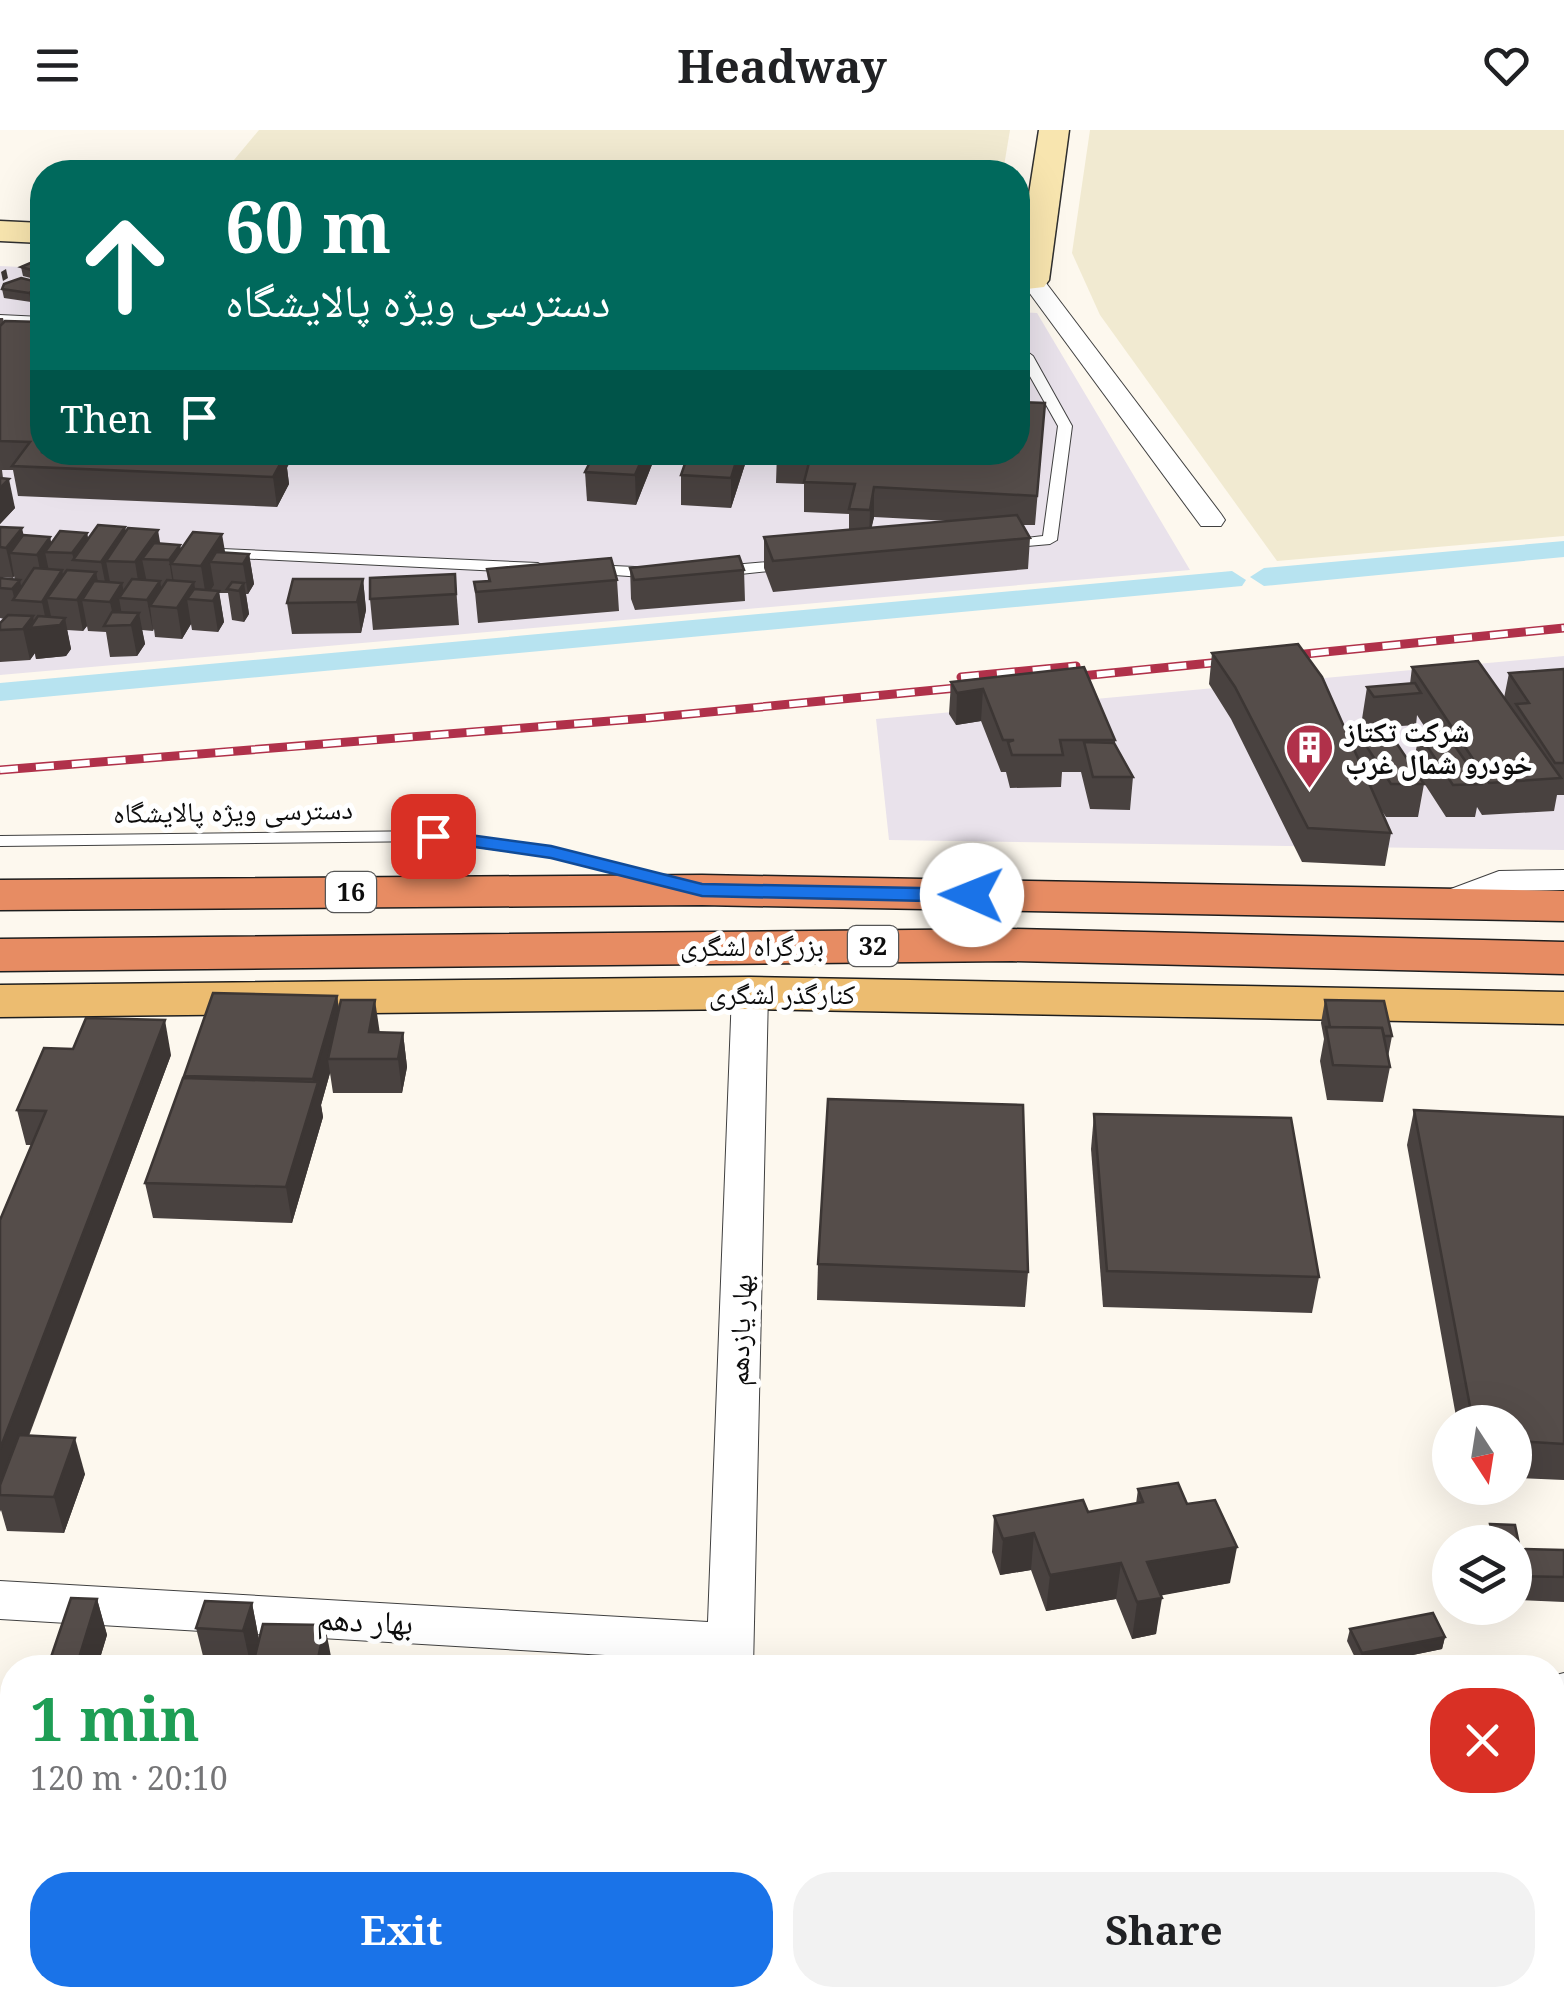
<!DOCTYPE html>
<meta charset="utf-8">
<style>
:root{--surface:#fff;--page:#f2f2f2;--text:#202124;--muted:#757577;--accent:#1a73e8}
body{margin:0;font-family:"Noto Serif","Noto Naskh Arabic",serif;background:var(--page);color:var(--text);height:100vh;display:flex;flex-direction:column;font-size:38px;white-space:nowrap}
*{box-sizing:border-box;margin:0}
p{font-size:32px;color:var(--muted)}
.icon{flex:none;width:55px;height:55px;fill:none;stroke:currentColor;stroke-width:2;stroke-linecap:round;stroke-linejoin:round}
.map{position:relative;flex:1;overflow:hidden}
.sheet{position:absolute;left:0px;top:1525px;width:1565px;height:352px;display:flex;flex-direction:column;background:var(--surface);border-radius:40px 40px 0 0;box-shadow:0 10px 40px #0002}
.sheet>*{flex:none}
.guide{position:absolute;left:30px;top:30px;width:1000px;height:305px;border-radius:40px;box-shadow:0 10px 40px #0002;background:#00695c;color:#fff;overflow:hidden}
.needle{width:65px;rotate:168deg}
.fabs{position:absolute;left:1432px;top:1275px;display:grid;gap:20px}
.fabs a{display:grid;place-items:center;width:100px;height:100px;border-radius:50%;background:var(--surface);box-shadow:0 10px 40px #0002;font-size:50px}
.pin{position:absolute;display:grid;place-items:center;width:85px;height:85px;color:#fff;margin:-42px;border-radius:20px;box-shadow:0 5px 15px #0006}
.me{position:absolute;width:110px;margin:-55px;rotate:271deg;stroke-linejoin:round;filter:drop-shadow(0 0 8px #0008)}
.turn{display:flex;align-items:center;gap:35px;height:210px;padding:0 30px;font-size:45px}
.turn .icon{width:130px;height:130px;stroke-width:2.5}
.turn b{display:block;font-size:70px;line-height:85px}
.then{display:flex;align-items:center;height:95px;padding:0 30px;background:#0003;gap:20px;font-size:38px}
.round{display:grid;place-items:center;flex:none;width:105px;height:105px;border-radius:40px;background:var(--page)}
.head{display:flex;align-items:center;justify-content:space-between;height:170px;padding:0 30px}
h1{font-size:60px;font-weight:700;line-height:75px;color:#1e9e55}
.cta{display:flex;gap:20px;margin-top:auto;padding:20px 30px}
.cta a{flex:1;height:115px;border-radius:40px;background:var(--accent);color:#fff;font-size:40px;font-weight:700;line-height:115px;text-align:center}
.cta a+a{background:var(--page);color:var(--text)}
header{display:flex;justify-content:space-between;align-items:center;height:130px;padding:0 30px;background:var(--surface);font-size:45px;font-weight:700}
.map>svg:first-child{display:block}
.industrial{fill:#e9e2eb}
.farmland{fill:#f1ead1}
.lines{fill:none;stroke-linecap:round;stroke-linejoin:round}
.canal{fill:#b7e3f0;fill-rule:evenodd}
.lane-casing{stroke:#404040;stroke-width:2}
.street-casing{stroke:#404040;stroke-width:2}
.secondary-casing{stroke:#2f2f2f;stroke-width:3}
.primary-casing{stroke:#1e1e1e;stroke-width:3}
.highway-casing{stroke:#1e1e1e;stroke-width:3}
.lane{fill:#fff;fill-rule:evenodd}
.street{fill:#fff;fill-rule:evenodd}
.secondary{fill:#f8e5af;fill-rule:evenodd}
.primary{fill:#ecbc70;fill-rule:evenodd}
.highway{fill:#e78c63;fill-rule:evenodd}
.rail-casing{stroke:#b0314a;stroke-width:9}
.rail{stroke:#fff;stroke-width:6;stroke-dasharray:18;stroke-linecap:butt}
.wall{fill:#494240;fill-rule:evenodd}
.shaded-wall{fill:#3c3634}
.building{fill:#554d4a;stroke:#3c3634;stroke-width:2.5}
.route{fill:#1a73e8;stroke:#114b97;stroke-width:2.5}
.labels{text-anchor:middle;stroke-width:10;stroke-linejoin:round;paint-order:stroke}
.shield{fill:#fff;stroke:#565656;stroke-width:2.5}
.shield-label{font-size:25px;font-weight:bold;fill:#0d0d0d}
.poi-label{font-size:28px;font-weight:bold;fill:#0d0d0d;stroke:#fff;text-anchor:start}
.street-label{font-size:28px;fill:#0d0d0d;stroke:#fff}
.near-street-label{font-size:32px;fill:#0d0d0d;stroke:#fff}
</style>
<header><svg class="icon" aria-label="menu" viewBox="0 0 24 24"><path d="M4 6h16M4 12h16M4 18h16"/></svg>Headway<svg class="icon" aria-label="heart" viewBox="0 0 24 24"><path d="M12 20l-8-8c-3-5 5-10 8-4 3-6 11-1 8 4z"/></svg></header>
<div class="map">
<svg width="1564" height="1876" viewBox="0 0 1564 1876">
<rect width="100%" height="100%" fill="#fdf8ee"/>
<g class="industrial">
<path d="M0,136L42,138V322H1018V182L1037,183L1190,440L0,545Z"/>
<path d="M1564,526V720L889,710L876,589Z"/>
</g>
<g class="farmland">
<path d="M259,0H1010L1003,42H224Z"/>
<path d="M1090,0H1564V406L1277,431L1100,185L1072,123Z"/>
</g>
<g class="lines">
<g class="canal">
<path d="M1564,411V427L1264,456L1250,447L1264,438Z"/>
<path d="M1232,441L1246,450L1242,456L0,571V553Z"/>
</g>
<defs>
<g id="lane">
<path d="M0,185L42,187V195L0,193Z"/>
<path d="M1018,215L1033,226L1072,296L1057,410L1050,414L1005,418L1000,417V411L1043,406L1058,296L1018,225Z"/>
<path d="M222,419L538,433L546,438L538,443L217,427V421Z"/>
<path d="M792,430L800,435L797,438L721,446L713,441L721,436Z"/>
<path d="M591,435L657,438L665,443L657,448L586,443L583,440Z"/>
<path d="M433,701L551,717L672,747L675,751L666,756L551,727L433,711L0,716V706Z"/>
</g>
<g id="street">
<path d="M1032,143L1040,145L1221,384L1225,390L1221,396H1201L1020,150Z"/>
<path d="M1564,740V760L1504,761L1456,780H1432L1427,773L1432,766L1499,741Z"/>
<path d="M750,852L763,855L768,863L753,1538H707L706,1531L0,1489V1451L708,1492L732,863L737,855Z"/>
<path d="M1564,1543V1583L1552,1586V1546Z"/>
<rect x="685" y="1865" width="54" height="11"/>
</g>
<g id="secondary">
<path d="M1039,0H1069L1049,150L1044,157L1018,160V134Z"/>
<path d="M0,91L42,93V113L0,111Z"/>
</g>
<path id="primary" d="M750,847L1564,862V894L750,879L0,887V855Z"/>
<g id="highway">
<path d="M702,745L1564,761V791L702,775L0,780V750Z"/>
<path d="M1012,799L1564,812V844L1012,831L0,841V809Z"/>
</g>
</defs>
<use href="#lane" class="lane-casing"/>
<use href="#street" class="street-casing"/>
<use href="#secondary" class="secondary-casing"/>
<use href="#primary" class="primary-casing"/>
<use href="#highway" class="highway-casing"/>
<use href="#lane" class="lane"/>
<use href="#street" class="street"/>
<use href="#secondary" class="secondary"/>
<use href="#primary" class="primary"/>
<use href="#highway" class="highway"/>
<defs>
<g id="rail">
<path d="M1275,527L1564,498"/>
<path d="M961,547L1076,536"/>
<path d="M1061,548L1241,530"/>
<path d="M0,640L647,588L977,556"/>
</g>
</defs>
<use href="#rail" class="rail-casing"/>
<use href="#rail" class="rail"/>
</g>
<g class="wall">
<path d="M42,128V151L23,146L21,137Z"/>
<path d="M42,153V165L31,172L4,168L2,159Z"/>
<path d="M0,188H3L4,192L287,338L289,354L277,377L18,366L13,340H2L3,348L15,378L0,394Z"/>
<path d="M1043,302L1035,395H1022L1030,408L1028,439L773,462L764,438V407L849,400V384L804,382V354L776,353L777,322ZM874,387L950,391L871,398Z"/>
<path d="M595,322H657L636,375L587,371L585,342Z"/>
<path d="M749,322L731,378L681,375V345Z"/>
<path d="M0,397L24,405L50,407L51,413L87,403L88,408L125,397L126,402L160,413L180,415L181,420L249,424L254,454L248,464H246L249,484L244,492L232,490L228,463H219L224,492L218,502L192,500L191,494L182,509L155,507L154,499L153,501L142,500L145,514L137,526L110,527L106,502L88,501L87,496L83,501L67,500L71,519L66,526L36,529L35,523L30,530L0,532V493L4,489L0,488V448L15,450L14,446L13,448L0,447Z"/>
<path d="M630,438L744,440L745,471L635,480L631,469Z"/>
<path d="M487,439L617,450L619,481L478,493L474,452L488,451Z"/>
<path d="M455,444L459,495L373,500L370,469Z"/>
<path d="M363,449L366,480L361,503L292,504L287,473Z"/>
<path d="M1212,523L1352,613L1354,597L1368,596L1362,589L1367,557L1410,554L1412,537L1504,568L1509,543L1564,539V665H1557L1554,681L1482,685L1477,677L1475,687H1446L1413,636L1419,604L1428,602L1417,585L1416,595L1386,597L1424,654L1418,687H1386L1380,678L1391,703L1385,736L1302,732L1231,589L1209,554Z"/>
<path d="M1084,537L1115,610V614L1133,647L1130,680L1090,679L1081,642H1062L1061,657L1010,658L1006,642H1001L981,591L956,595L949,584L951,552Z"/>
<path d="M337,866L339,878L379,902L403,903L407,937L402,963H333L330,943L321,975L323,987L292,1093L153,1088L145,1053L184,946Z"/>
<path d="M1325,870L1392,906L1388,927L1390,937L1383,972L1327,970L1320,931L1324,909L1321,893Z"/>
<path d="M171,925L29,1306L85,1344L64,1403L7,1401L1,1380L0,1382V1090L32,1015H26L17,980Z"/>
<path d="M1414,980L1564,987V1350L1515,1348V1292H1457L1407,1015Z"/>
<path d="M1094,984L1319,1147L1312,1183L1103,1177L1091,1019Z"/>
<path d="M818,1134L1028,1142L1025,1177L817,1170Z"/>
<path d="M1138,1359L1187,1374L1230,1453L1160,1465L1156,1504L1132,1509L1116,1469L1046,1481L1031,1440L1000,1445L992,1422L994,1386L1088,1382L1136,1374Z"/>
<path d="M1490,1394L1515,1395L1520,1419L1564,1420V1472L1515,1470V1412H1485Z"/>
<path d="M97,1469L107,1505L97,1538L52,1535L50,1530Z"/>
<path d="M252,1473L259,1510L251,1537L205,1534L196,1498Z"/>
<path d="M1350,1499L1445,1507L1442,1519L1359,1536L1347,1511Z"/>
<path d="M12,1637V1763L0,1762V1671Z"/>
</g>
<g class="shaded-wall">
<path d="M6,139L8,148L3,151L1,142Z"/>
<path d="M42,155V165L31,172L29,163Z"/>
<path d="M275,322H295L287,338L289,354L277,377L273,347Z"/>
<path d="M645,322H657L636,375L635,345Z"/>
<path d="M739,322H749L731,378V348Z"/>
<path d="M9,349L15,378L0,394V358Z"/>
<path d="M874,357V387L869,410L870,380Z"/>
<path d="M125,397L130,427L106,431L111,457L107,462L101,432Z"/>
<path d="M22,398L28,424L10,423L14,446L13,448L6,418Z"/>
<path d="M158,400L163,430L142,429L147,453L140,463L135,432Z"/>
<path d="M87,403L92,431L74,430L72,423Z"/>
<path d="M222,404L227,433L210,432L214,455L206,467L201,436Z"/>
<path d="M50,407L53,422H45L50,446L43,455L37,425Z"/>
<path d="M180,415L184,435L171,434L175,459L174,461L169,430Z"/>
<path d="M249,424L254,454L248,464L243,434Z"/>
<path d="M62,440L68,470L47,468L53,495L65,488L71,519L66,526L36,529L35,523L30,530L23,499L33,486L35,498L47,496L42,472Z"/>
<path d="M96,442L102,471L82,470L87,496L83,501L77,470Z"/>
<path d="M363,449L366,480L361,503L357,472Z"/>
<path d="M20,450L24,471H15L12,459Z"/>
<path d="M160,451L165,477L150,476L153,501L147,470Z"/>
<path d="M194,452L197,470L187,469L191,494L182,509L177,478Z"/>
<path d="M122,453L125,468H119L123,491L115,495L110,472Z"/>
<path d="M244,453L249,484L244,492L239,461Z"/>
<path d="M219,461L224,492L218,502L213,471Z"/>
<path d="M139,483L145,514L137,526L131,495Z"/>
<path d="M983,559L981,591L956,595L957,563Z"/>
<path d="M337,866L342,900L328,929L330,943L321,975L323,987L292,1093L286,1057L315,961L313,949Z"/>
<path d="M375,870L380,904L369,902Z"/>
<path d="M165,890L171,925L6,1365H0V1319Z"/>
<path d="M403,903L407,937L402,963L398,929Z"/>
<path d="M75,1308L85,1344L64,1403L54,1367Z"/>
<path d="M1034,1403L1031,1440L1000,1445L1003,1409Z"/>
<path d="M1237,1417L1230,1453L1142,1469L1147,1432Z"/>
<path d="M1121,1433L1116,1469L1046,1481L1050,1445Z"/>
<path d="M1162,1468L1156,1504L1132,1509L1137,1472Z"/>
<path d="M97,1469L107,1505L97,1538H79L78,1531Z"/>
<path d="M252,1473L259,1510L251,1537L243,1501Z"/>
<path d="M325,1495L332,1532L330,1538H316Z"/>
<path d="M1445,1507L1442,1519L1359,1536L1362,1523Z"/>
<path d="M457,1865H469L467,1876H455Z"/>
</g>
<g class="building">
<path d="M42,128V143L21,137Z"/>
<path d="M21,148L42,153V155L29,163L2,159L4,154Z"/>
<path d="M5,191L42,192V322H275L274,324L285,325L273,347L12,336L30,312L0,311V196Z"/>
<path d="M1018,272L1045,273L1037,366L874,357L870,380L849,379L855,354L804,352L811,325L776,323L1018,322Z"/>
<path d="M595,322H645L635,345L585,342Z"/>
<path d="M689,322H739L731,348L681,345Z"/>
<path d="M0,348L9,349L0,358Z"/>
<path d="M1017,385L1030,408L773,431L764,407Z"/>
<path d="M98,395L125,397L101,432L73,430Z"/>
<path d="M0,397L22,398L6,418L0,417Z"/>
<path d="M128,398L158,400L135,432L106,431Z"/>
<path d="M60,401L87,403L72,423L45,422Z"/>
<path d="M193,402L222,404L201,436L171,434Z"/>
<path d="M23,405L50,407L37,425L10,423Z"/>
<path d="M154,413L180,415L169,430L142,429Z"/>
<path d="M216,422L249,424L243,434L210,432Z"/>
<path d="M739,426L744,440L634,450L630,438Z"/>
<path d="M611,428L617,450L476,462L474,452L490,451L487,439Z"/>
<path d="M34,438L62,440L42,472L13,470Z"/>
<path d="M67,440L96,442L77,470L47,468Z"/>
<path d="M455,444L456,464L370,469V448Z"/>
<path d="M0,448L20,450L12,459L0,458Z"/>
<path d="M132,449L160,451L147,470L119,468Z"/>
<path d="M293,449H363L357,472L287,473Z"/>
<path d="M167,450L194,452L177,478L150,476Z"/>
<path d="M94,451L122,453L110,472L82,470Z"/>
<path d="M232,452L244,453L239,461L227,459Z"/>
<path d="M194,459L219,461L213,471L187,469Z"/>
<path d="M112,482L139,483L131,495L104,496Z"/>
<path d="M8,485L33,486L23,499L0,500V493Z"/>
<path d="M38,486L65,488L60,495L30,498Z"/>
<path d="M1298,514L1322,547L1391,703L1308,698L1235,557L1212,523Z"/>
<path d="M1478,531L1561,648L1489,653L1412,537Z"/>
<path d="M1084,537L1115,610H1060L1063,625H1012L1008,612L1014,610H1003L983,559L957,563L951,552Z"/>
<path d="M1564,539V633H1555L1516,574L1529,573L1509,543Z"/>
<path d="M1415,553L1421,563L1374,567L1367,557Z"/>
<path d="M1385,596L1424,654H1391L1354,597Z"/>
<path d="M1444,600L1481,654L1453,655L1419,604Z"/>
<path d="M1084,612L1114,613L1133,647H1093Z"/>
<path d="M213,863L337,866L313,949L184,946Z"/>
<path d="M341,870H375L369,902L403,903L398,929H328Z"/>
<path d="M1325,870L1384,871L1392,906H1384L1382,898L1330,897Z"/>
<path d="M86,888L165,890L0,1319V1090L46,981L17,980L44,918L73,919Z"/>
<path d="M1326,897L1382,898L1390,937L1333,935Z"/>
<path d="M183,948L318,952L286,1057L145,1053Z"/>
<path d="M828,969L1023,975L1028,1142L818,1134Z"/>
<path d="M1414,980L1564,987V1314L1515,1311V1292H1473Z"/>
<path d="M1094,984L1291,988L1319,1147L1107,1141Z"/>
<path d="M19,1305L75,1308L54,1367L0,1365V1355Z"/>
<path d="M1178,1353L1187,1374L1215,1370L1237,1417L1147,1432L1162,1468L1137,1472L1121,1433L1050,1445L1034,1403L1003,1409L994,1386L1083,1370L1088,1382L1143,1372L1138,1359Z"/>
<path d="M1490,1394L1515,1395L1520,1419L1564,1420V1447L1515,1446V1412H1494Z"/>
<path d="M71,1468L97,1469L78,1531L50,1530Z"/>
<path d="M205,1471L252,1473L243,1501L196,1498Z"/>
<path d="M1433,1483L1445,1507L1362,1523L1350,1499Z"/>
<path d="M263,1494L325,1495L316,1538H252Z"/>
<path d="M50,1535L89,1538H49Z"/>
<path d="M12,1637V1728L0,1727V1671Z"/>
<path d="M55,1865H457L455,1876H51Z"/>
</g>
<path class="route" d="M433,700L551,716L702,754L972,759L983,765L972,772L702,766L551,728L426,710L423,706Z"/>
<defs>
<symbol id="building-pin" viewBox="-11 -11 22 30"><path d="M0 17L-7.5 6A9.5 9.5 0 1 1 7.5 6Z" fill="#b0314a" stroke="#fff"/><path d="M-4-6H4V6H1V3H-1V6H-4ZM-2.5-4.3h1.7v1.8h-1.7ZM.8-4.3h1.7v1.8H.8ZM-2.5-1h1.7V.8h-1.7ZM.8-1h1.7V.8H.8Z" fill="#fff"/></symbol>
</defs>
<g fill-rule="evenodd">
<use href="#building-pin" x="1282" y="590" width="55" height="75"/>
</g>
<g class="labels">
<g class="shield">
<rect x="326" y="742" width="50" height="40" rx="8"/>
<rect x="848" y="796" width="50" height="40" rx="8"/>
</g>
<g class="shield-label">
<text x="351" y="771">16</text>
<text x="873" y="825">32</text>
</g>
<g class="poi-label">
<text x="1345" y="612">شرکت تکتاز<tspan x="1345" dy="32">خودرو شمال غرب</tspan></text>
</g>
<g class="street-label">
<text transform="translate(233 681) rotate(-1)" y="10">دسترسی ویژه پالایشگاه</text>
<text x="752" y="826">بزرگراه لشگری</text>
<text x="782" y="874">کنارگذر لشگری</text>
<text transform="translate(740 1200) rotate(-88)" y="10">بهار یازدهم</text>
</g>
<g class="near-street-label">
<text transform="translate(365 1491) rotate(3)" y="11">بهار دهم</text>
</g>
</g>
</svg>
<div class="fabs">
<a><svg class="needle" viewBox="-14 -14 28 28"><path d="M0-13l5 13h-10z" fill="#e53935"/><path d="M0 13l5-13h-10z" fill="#757577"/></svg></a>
<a><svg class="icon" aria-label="layers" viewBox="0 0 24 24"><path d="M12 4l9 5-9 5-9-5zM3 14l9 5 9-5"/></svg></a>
</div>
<div class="pin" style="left:433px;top:706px;background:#d93025"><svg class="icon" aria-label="arrive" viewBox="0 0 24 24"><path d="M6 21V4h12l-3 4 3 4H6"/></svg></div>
<svg class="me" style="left:972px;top:765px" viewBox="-20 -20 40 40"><circle r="19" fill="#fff"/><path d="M0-13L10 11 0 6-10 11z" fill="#1a73e8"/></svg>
<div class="guide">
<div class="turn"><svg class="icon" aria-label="ahead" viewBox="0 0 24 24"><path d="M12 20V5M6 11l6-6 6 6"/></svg><div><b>60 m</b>دسترسی ویژه پالایشگاه</div></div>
<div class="then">Then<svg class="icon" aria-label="arrive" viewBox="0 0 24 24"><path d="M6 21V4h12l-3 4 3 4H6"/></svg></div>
</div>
<section class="sheet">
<div class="head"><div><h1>1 min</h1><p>120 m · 20:10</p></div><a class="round" style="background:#d93025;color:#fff"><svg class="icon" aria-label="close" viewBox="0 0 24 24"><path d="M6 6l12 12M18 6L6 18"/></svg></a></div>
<div class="cta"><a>Exit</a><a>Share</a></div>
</section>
</div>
